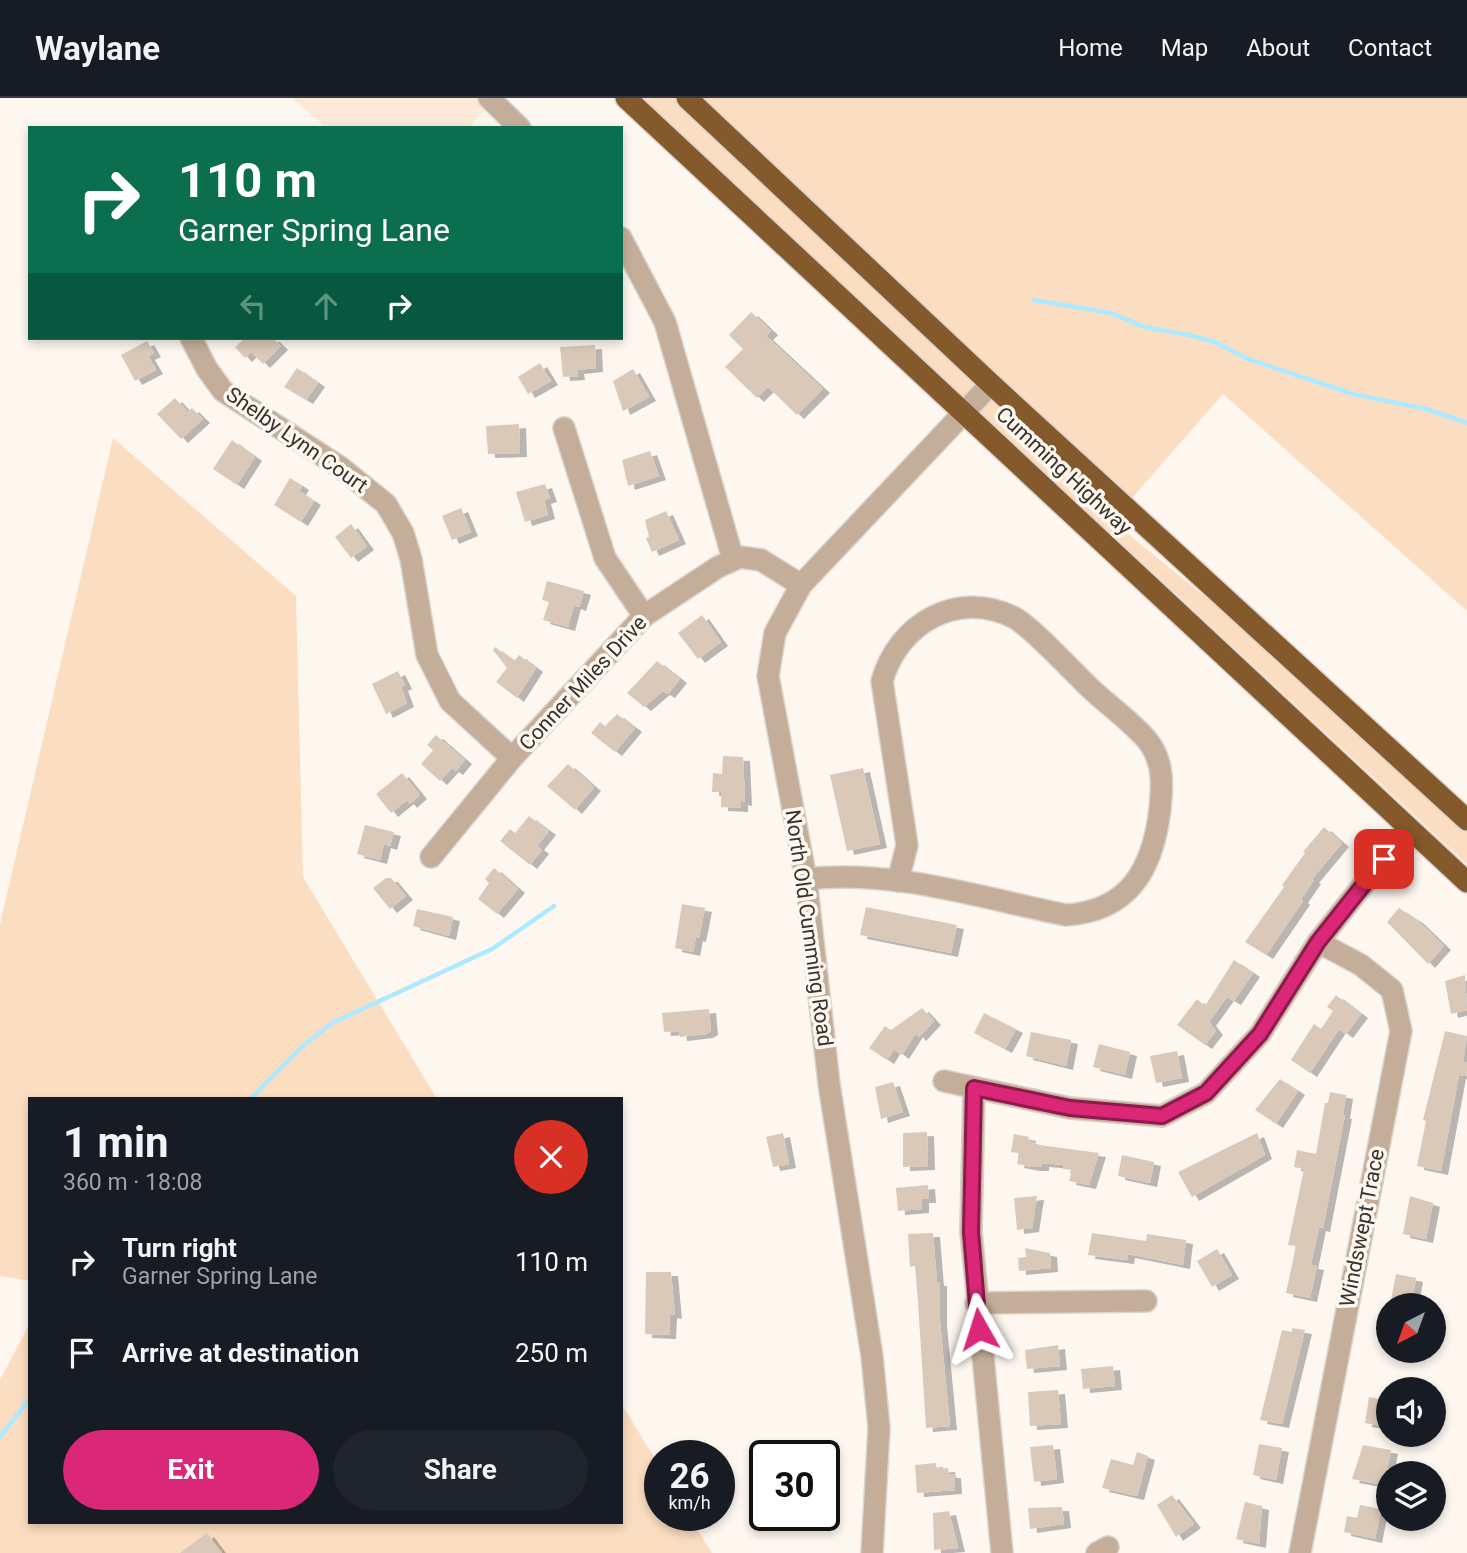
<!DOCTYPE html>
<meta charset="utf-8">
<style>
:root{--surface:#171b24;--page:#20242c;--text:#f1f3f6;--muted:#9ea1a6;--line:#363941;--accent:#db2777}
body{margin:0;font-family:Roboto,sans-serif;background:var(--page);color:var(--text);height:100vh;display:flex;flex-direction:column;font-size:26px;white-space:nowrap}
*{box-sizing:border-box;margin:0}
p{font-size:23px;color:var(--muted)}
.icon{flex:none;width:38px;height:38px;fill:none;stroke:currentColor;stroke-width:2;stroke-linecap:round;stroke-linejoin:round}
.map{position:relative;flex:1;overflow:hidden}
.details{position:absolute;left:28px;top:999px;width:595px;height:427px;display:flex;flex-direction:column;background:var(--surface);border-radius:0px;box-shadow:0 4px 10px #0003}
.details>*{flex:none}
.top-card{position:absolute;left:28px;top:28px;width:595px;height:214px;border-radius:0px;box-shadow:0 4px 10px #0003;background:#0b6e4f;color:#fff;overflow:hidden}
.needle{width:46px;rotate:221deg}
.tools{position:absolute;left:1376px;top:1195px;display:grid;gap:14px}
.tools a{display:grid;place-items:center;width:70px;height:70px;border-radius:50%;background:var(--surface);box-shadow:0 4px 10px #0003;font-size:35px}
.speed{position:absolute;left:644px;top:1342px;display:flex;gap:14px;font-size:35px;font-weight:700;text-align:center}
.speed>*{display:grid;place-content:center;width:91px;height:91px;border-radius:50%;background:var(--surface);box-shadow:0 4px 10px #0003;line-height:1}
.speed small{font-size:18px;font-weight:400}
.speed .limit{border:4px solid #111;border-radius:10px;background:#fff;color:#111}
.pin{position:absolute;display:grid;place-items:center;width:60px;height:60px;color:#fff;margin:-30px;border-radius:14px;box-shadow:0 4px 10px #0006}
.me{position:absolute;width:77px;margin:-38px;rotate:354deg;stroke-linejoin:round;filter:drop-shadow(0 0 5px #0008)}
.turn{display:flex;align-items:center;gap:24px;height:147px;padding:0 35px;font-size:32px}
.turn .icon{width:91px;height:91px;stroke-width:2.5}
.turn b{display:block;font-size:49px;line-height:60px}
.lanes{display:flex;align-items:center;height:66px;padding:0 35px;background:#0003;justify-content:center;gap:35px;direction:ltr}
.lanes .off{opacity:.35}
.round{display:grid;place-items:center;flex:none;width:74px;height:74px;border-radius:37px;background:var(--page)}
.head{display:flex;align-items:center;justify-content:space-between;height:119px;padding:0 35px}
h1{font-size:42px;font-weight:700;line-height:52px}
.action{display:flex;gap:14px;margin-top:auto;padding:14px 35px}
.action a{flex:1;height:80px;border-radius:42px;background:var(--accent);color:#fff;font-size:28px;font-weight:700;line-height:80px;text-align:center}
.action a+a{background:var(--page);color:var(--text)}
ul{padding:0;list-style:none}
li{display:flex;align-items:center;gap:21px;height:91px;padding:0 35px}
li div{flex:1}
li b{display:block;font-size:26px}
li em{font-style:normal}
header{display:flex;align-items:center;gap:42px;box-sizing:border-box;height:98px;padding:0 35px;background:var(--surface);border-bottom:2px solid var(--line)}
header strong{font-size:33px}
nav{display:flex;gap:38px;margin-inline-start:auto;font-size:24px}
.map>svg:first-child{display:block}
.built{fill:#fce9d8}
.green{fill:#fbddc1}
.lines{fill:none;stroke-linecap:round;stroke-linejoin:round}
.stream{stroke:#ade9ff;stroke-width:4.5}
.building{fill:#dac9b9;filter:url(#shadow)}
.minor-casing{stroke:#dad4cd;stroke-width:24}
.highway-casing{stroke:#dad4cd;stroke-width:24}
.minor{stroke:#c4ae99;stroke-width:21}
.highway{stroke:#84592b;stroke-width:21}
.route-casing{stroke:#8e194d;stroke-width:18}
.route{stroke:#db2777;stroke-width:12}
.labels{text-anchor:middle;stroke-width:7;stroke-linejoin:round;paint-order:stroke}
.street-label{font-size:21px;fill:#38322c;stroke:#fef7f0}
</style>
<header>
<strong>Waylane</strong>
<nav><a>Home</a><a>Map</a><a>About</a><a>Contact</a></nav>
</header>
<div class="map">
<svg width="1467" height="1455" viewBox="0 0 1467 1455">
<defs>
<filter id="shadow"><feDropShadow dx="7" dy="4" stdDeviation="0" flood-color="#0004"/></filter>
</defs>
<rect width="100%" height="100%" fill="#fef7f0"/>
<path class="built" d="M292,0H494L469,30H327Z"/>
<g class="green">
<path d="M621,0H1467V513L1223,296L1112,423L1298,574L1467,731V766L1106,431L1094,444Z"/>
<path d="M113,340L296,498L303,779L437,1001H30V1183L0,1178V826Z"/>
<path d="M30,1225V1424H621V1305L660,1369V1418H689L712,1455H0V1282Z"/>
</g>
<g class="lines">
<g class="stream">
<path d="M1034,202L1111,215L1144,229L1189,237L1215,244L1248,261L1353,296L1426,311L1467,325"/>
<path d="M250,1001L304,947L332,925L492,851L554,808"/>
<path d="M0,1339L30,1300"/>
</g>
</g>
<g class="building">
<path d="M751,214L771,233L766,238L823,291L797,317L768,289L757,300L725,269L743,251L729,237Z"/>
<path d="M245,240H273L281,248L263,266L251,254L245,260L235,249Z"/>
<path d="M147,243L154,255L148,258L156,272L135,283L121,257Z"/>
<path d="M595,247L596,270L577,272L578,278L563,279L560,249Z"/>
<path d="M540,265L551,283L528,296L518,279Z"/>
<path d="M297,270L318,285L306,302L284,289Z"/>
<path d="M633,271L649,299L623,313L613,283Z"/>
<path d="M175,300L188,314L192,310L203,321L181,341L157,316Z"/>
<path d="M519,326L520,355L488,356L486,328Z"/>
<path d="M232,342L255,359L237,387L213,371Z"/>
<path d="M650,353L659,378L628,388L622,362Z"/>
<path d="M290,380L302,388L299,393L314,403L301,424L274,407Z"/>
<path d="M545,386L550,400L544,402L548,417L525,424L516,394Z"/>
<path d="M461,410L471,434L452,442L442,418Z"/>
<path d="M666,413L679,442L652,454L646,440L649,439L645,422Z"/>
<path d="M351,426L367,448L351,460L335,439Z"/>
<path d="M547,483L584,493L579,509L574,507L568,529L543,522L549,504L542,502Z"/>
<path d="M702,517L721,544L698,561L678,535Z"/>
<path d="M495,549L514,563L519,557L536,570L517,600L496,584L507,570L493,552Z"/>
<path d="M657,563L680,581L668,596L663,593L644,609L627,595Z"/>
<path d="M398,573L405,587L401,589L407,605L386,616L372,586Z"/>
<path d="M617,616L635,630L615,654L591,635L600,624L605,628Z"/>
<path d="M436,637L465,662L456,673L452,670L440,683L421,666L433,652L427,647Z"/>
<path d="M723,658L743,659L745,704L741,703V710L721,709V694H712L713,675L722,676Z"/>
<path d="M568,666L594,689L575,712L547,688Z"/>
<path d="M863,670L880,746L847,753L830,677Z"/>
<path d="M402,675L420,697L410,706L407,702L391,715L376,696Z"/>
<path d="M529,718L549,733L537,748L542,752L530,767L500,743L510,731L515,735Z"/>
<path d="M365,727L394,734L390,748L384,746L380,762L357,756Z"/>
<path d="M1324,729L1342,745L1312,781L1314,782L1301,801L1303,803L1266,857L1245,844L1284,789L1282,787L1305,755L1303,754Z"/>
<path d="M494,770L518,791L497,816L478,801L489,785L485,781Z"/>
<path d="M386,780H391L406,798L390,811L373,790Z"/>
<path d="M682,806L705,810L699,840L696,839L693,854L675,850Z"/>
<path d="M866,809L957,827L951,855L860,837Z"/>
<path d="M1399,810L1417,822L1444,848L1428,866L1387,824Z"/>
<path d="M417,811L453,819L449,838L413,828Z"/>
<path d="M1234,862L1253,875L1234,903L1227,899L1209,924L1216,933L1205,947L1177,927L1197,901L1205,908Z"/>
<path d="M1465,877L1467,912L1451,916L1445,883Z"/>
<path d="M1336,897L1361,916L1346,936L1339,931L1310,975L1291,962L1314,926L1321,931L1333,913L1327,909Z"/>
<path d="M922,910L934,923L919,939L916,935L902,957L894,951L887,962L869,950L885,928L891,932Z"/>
<path d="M709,911L711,933L706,936L680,939L679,933L664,934L662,915Z"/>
<path d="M984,915L1016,931L1005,951L974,935Z"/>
<path d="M1445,933L1467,938L1463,964L1467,965V971L1466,978L1459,977L1441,1073L1417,1068L1426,1023L1423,1022Z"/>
<path d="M1031,934L1071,942L1066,968L1026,958Z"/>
<path d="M1099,946L1130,954L1125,977L1093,969Z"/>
<path d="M1177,953L1182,980L1156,985L1150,958Z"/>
<path d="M1280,981L1298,993L1276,1026L1255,1012Z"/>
<path d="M893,984L903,1014L881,1021L875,989Z"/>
<path d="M1330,994L1346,997L1343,1017H1345L1323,1130L1319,1129L1311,1167L1317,1168L1310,1200L1286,1195L1296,1148L1288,1147L1304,1071L1294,1069L1297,1052L1316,1056L1325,1005H1328Z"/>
<path d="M927,1034L928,1068L903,1069V1035Z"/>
<path d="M783,1035L789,1066L773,1069L766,1039Z"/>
<path d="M1257,1035L1265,1057L1192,1099L1178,1074Z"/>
<path d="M1014,1036L1029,1039L1028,1043L1040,1047L1099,1055L1089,1087L1069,1083L1072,1072L1063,1071L1064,1067L1042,1065V1069H1033L1017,1066L1019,1055L1011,1054Z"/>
<path d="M1122,1057L1154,1064L1150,1085L1118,1078Z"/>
<path d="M928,1087L929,1101H922V1111L898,1113L896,1090Z"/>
<path d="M1037,1098L1032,1130L1017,1132L1014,1100Z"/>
<path d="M1410,1098L1433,1105L1426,1141L1403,1136Z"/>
<path d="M933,1135L937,1184H940V1224L950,1328L926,1330L918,1204L915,1168L910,1169L908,1136Z"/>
<path d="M1092,1135L1146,1143L1147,1136L1186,1142L1183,1167L1128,1156L1127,1162L1088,1157Z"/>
<path d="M1025,1150L1050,1155L1051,1170L1019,1173L1018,1160L1026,1159Z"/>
<path d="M1217,1151L1232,1177L1212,1189L1197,1163Z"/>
<path d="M646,1174H671L675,1217L670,1216L669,1237L645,1236Z"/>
<path d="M1396,1176L1416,1180L1411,1208H1390Z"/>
<path d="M1292,1230L1305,1232L1282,1326L1260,1322L1282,1232L1292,1234Z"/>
<path d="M1058,1247L1060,1268L1027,1271L1025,1252Z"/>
<path d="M1113,1268L1115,1288L1083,1291L1081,1271Z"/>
<path d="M1058,1292L1061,1326L1030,1328L1028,1294Z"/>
<path d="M1369,1299L1388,1303V1329L1365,1325Z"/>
<path d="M1259,1346L1282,1350L1276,1382L1253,1377Z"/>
<path d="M1053,1347L1057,1381L1034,1384L1030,1349Z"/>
<path d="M1363,1347L1391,1352L1384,1387L1352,1381Z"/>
<path d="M1137,1354L1148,1358L1137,1398L1102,1390L1111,1361L1133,1367Z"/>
<path d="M936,1365V1371L948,1370L949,1376H954L955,1392L917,1395L915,1367Z"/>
<path d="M1172,1397L1194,1426L1176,1439L1157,1407Z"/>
<path d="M1245,1404L1262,1408L1259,1446L1236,1441Z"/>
<path d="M1360,1407L1381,1411L1375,1441L1344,1434L1347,1418L1357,1420Z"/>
<path d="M1062,1409L1064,1426L1030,1431L1028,1410Z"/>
<path d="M949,1413L958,1450L934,1452L933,1415Z"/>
<path d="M207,1435L222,1455H180Z"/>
</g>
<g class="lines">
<defs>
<g id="minor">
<path d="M489,0L520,30"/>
<path d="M621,140L665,224L733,461"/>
<path d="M191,240L207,271L223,293L340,369L386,406L403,435L411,461L427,557L450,603L512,660"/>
<path d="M564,330L605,460L644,518"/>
<path d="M431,759L512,660L644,518L718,469L740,459L761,462L801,487"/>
<path d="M806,781C893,771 981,800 1066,817C1130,813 1153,770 1160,711C1162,690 1164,669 1152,649C1143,633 1106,605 1091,591C1074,575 1031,528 1013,519C957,491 898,526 882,583L907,747L898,783"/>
<path d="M944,983L1070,1010L1162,1018L1206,995L1260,936L1318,844L1408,730"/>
<path d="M974,990L971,1134L1002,1455"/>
<path d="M976,1205L1146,1203"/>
<path d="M872,1455L879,1330L872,1258L829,986L806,781L768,578L775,535L801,487L991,286"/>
<path d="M1097,1455L1108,1449"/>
<path d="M1300,1455L1401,933L1392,892L1361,867L1318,844"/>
</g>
<g id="highway">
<path d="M626,0L1467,784"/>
<path d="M687,0L991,286L1467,722"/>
</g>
</defs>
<use href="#minor" class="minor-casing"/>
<use href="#highway" class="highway-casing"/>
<use href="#minor" class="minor"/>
<use href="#highway" class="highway"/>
</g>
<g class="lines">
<defs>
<path id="route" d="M979,1231L971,1134L974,990L1070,1010L1162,1018L1206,995L1260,936L1318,844L1384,761"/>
</defs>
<use href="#route" class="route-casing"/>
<use href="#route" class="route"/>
</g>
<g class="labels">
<g class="street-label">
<text transform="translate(297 342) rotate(35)" y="7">Shelby Lynn Court</text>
<text transform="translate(1064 373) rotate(43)" y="7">Cumming Highway</text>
<text transform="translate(583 585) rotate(-47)" y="7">Conner Miles Drive</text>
<text transform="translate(809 830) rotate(82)" y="7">North Old Cumming Road</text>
<text transform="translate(1362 1130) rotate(-79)" y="7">Windswept Trace</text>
</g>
</g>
</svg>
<div class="tools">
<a><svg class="needle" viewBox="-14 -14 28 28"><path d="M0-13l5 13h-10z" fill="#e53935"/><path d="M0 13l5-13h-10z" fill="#9ea1a6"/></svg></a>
<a><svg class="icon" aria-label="sound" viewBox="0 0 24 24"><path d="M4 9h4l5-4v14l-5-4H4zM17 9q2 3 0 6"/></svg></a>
<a><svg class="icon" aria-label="layers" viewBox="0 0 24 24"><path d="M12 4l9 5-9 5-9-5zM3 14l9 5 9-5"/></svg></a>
</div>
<div class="speed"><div>26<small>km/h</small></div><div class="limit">30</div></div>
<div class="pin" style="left:1384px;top:761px;background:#d93025"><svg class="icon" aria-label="arrive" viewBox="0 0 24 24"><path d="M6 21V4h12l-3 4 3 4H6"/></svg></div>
<svg class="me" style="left:979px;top:1231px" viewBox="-20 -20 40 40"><path d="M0-17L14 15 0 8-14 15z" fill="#db2777" stroke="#fff" stroke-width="4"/></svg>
<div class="top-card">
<div class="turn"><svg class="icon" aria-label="right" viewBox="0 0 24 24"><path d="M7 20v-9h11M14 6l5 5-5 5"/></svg><div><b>110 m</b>Garner Spring Lane</div></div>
<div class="lanes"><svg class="icon off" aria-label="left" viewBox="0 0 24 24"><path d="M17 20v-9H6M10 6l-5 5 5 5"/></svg><svg class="icon off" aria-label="ahead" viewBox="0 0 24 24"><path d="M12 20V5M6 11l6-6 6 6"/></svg><svg class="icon" aria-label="right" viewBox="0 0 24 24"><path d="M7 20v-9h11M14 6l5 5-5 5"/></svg></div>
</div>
<section class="details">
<div class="head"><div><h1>1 min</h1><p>360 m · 18:08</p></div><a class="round" style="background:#d93025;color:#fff"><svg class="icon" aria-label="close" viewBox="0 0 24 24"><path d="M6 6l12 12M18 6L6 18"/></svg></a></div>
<ul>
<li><svg class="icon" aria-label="right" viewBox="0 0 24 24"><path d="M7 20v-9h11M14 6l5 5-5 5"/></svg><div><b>Turn right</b><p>Garner Spring Lane</p></div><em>110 m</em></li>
<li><svg class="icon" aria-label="arrive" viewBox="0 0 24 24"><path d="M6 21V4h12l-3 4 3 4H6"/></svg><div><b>Arrive at destination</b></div><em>250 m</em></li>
</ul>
<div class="action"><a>Exit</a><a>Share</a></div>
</section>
</div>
